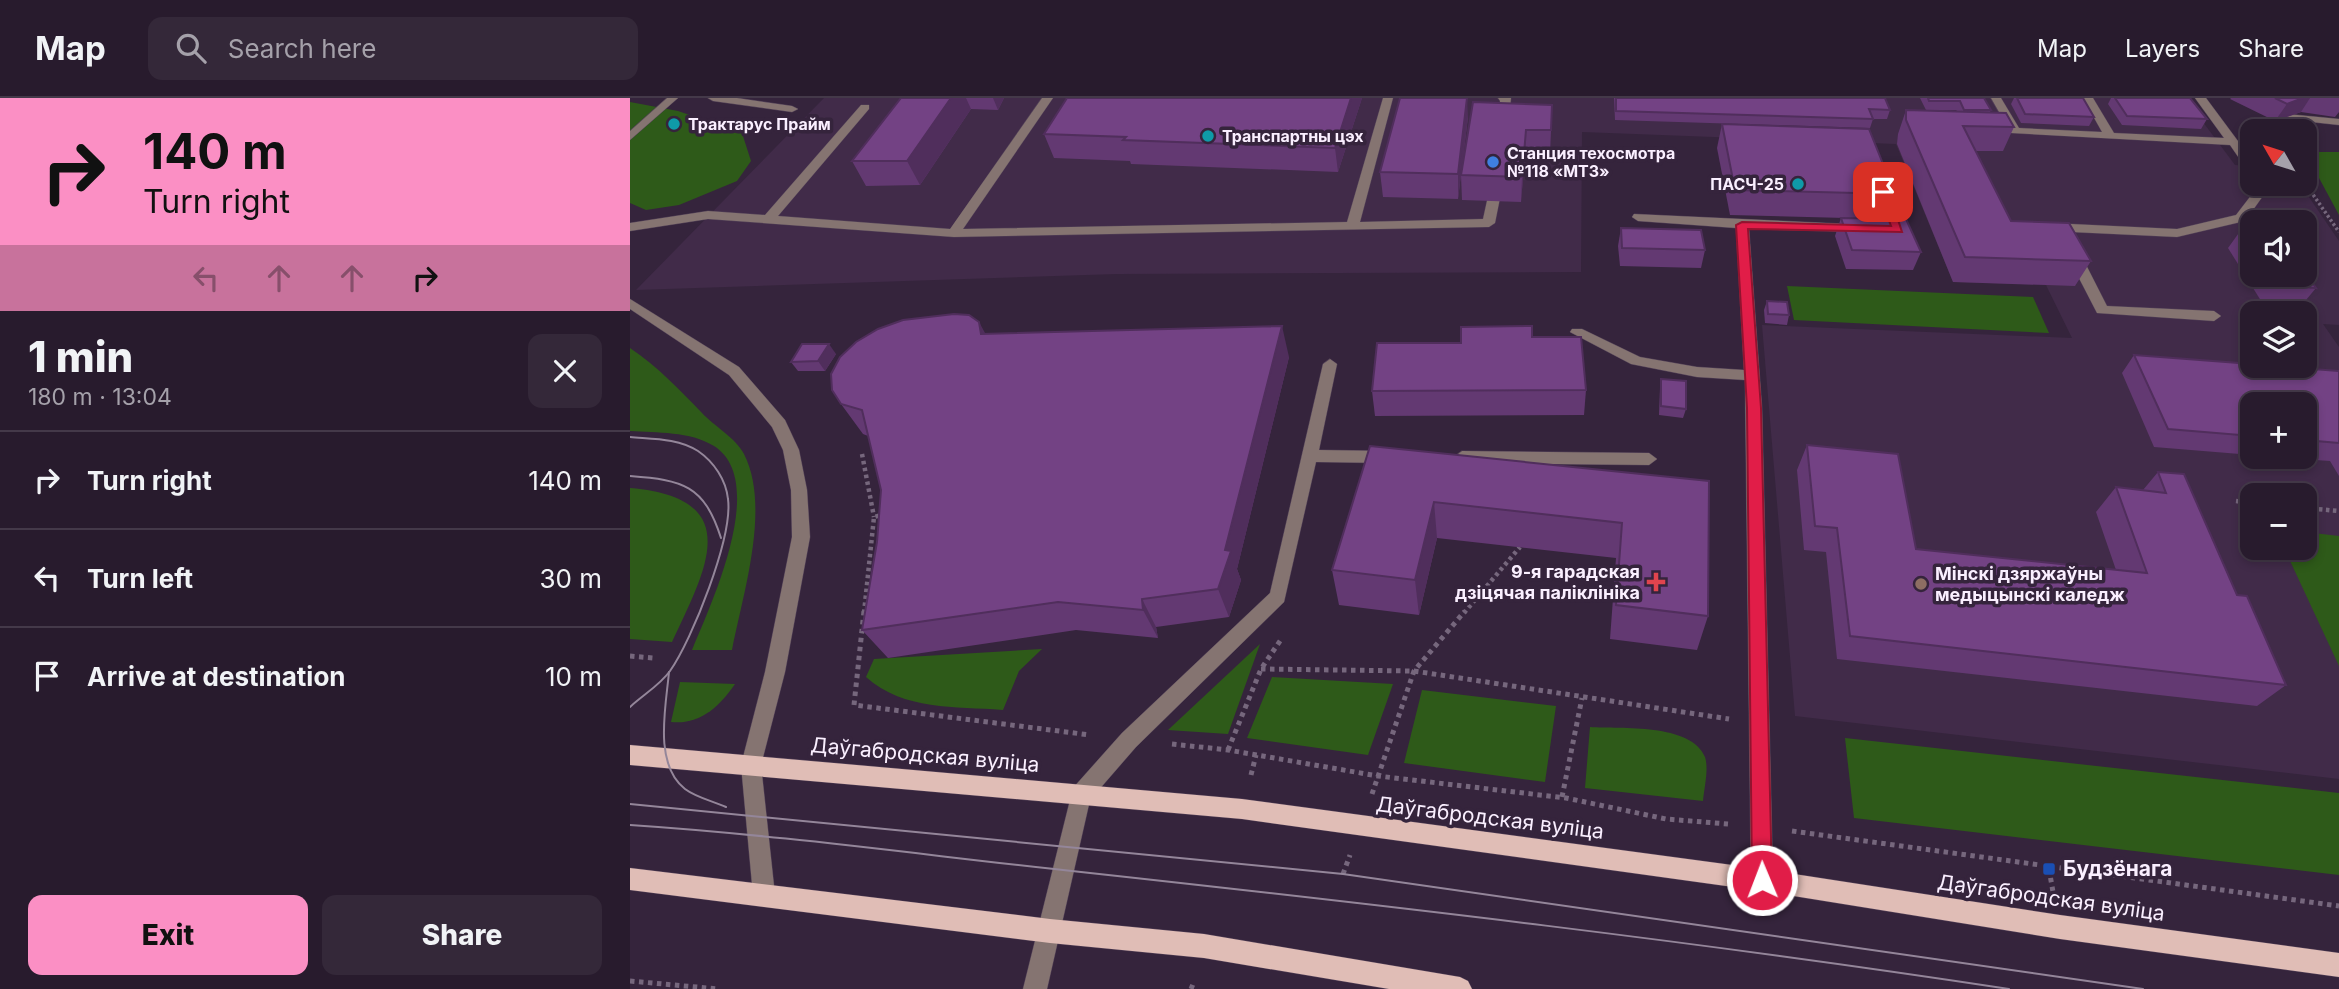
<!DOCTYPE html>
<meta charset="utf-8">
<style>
:root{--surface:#281b2d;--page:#342839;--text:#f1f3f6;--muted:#a5a1aa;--line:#443949;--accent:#fb8fc4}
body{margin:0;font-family:Inter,sans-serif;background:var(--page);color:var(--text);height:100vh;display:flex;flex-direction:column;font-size:26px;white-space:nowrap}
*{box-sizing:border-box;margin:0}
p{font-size:23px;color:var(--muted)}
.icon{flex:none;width:38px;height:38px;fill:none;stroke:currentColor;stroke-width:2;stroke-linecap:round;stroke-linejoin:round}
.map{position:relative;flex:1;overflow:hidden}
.side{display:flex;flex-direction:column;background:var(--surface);width:630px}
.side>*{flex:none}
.top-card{background:#fb8fc4;color:#111;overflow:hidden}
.needle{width:46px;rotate:309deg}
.controls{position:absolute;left:1610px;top:21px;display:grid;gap:14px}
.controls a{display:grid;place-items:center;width:77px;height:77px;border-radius:14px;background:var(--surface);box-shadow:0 4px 10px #0003,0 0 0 2px var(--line);font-size:35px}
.pin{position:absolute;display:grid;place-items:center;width:60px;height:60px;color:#fff;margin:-30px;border-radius:14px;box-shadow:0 4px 10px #0006}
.me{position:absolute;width:77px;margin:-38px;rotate:359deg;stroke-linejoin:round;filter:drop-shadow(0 0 5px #0008)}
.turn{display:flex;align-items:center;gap:24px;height:147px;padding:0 28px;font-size:32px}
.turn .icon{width:91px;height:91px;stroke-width:2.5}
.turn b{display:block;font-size:49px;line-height:60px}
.lanes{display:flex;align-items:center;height:66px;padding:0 28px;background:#0003;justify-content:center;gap:35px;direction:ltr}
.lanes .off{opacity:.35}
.round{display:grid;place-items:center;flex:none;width:74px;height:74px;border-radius:14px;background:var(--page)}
.headline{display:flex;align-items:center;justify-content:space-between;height:119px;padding:0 28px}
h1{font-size:42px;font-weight:800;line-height:52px}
.primary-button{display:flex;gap:14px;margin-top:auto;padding:14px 28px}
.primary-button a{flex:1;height:80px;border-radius:14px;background:var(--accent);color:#111;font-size:28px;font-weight:800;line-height:80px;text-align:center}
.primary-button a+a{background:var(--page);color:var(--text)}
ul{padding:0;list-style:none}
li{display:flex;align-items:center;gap:21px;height:98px;padding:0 28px;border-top:2px solid var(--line)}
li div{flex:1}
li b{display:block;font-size:26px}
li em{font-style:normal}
header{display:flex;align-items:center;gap:42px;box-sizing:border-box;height:98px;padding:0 35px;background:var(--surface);border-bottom:2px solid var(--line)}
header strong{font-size:33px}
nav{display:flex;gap:38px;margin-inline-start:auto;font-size:24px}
.search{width:490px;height:63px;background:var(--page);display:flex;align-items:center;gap:18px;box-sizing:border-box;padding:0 24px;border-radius:14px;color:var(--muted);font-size:26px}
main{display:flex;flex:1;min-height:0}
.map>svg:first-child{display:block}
.built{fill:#412b49;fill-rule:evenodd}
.green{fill:#2e5a19}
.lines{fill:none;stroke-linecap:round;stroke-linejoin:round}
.minor-casing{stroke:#514057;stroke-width:1}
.major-casing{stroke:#514057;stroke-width:1}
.path-far2{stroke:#76677d;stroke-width:3.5;stroke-dasharray:2.5 2.5;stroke-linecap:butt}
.path-far1{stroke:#76677d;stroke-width:4.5;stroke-dasharray:3.5 3.5;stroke-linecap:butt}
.path{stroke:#76677d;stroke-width:5;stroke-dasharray:4.5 4.5;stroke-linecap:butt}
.minor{fill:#857471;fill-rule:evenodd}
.major{fill:#e0bdb6;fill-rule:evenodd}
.tram{stroke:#94869a;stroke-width:2}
.wall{fill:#633972}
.shaded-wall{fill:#502e5c}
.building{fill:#734284;stroke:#502e5c;stroke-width:2}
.route{fill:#e11d48;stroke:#92132f;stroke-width:2}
.culture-dot{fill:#0f9aa8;stroke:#35243c;stroke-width:2.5}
.shop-dot{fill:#3f7fe0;stroke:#35243c;stroke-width:2.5}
.health-dot{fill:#e0444e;stroke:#35243c;stroke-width:2.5}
.education-dot{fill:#8d6e63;stroke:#35243c;stroke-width:2.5}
.transit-dot{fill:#1a4fb4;stroke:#35243c;stroke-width:2.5}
.labels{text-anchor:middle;stroke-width:7;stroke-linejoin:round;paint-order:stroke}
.far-poi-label{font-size:16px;font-weight:bold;fill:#faefff;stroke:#35243c;text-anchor:start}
.poi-label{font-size:18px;font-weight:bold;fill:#faefff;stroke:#35243c;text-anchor:end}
.near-street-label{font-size:21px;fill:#faefff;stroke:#35243c}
.near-poi-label{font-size:21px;font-weight:bold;fill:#faefff;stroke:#35243c;text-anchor:start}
</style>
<header>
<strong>Map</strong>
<div class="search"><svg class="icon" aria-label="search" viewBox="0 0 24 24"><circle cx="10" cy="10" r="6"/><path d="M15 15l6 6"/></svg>Search here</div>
<nav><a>Map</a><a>Layers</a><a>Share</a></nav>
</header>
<main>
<section class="side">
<div class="top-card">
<div class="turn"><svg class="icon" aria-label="right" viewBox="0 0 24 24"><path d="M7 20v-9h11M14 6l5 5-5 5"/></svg><div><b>140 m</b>Turn right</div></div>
<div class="lanes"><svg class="icon off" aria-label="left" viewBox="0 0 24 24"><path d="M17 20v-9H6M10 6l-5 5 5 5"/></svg><svg class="icon off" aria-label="ahead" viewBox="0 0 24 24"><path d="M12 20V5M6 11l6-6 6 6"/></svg><svg class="icon off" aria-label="ahead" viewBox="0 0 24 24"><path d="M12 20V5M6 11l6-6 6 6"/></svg><svg class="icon" aria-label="right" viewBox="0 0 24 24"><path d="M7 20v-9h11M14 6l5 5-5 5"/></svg></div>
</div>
<div class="headline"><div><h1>1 min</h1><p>180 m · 13:04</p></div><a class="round"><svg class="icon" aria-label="close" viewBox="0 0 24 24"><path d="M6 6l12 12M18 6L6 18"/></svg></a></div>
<ul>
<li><svg class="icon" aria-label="right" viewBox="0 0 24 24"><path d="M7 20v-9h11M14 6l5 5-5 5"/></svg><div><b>Turn right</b></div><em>140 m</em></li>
<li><svg class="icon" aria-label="left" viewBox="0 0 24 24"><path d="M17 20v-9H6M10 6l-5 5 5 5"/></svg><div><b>Turn left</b></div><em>30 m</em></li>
<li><svg class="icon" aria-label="arrive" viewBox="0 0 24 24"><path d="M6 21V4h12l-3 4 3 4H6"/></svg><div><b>Arrive at destination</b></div><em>10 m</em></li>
</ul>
<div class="primary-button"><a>Exit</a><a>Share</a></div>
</section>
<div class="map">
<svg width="1709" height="891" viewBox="0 0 1709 891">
<rect width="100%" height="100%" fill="#35243c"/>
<path class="built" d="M194,0H1555L1605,67L1622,68V86H1670L1709,143V227L1693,226L1709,249V681L1165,618L1132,227L1442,240L1416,187L1323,184L1266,46L952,34L951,174L487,176L6,192ZM1622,124H1675V177H1622ZM1622,215H1675V268H1622ZM1622,306H1675V359H1622ZM1622,397H1675V450H1622Z"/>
<g class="green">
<path d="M0,4L48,13L112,35L121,63L107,83L49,107L16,112L0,105Z"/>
<path d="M1675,54H1709V117Z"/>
<path d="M1157,188L1403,199L1419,235L1164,222Z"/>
<path d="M0,250C28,269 49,291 72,315C84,328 106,340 114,356C141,409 113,496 102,552H62C81,506 139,383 84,348C60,333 27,335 0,333Z"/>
<path d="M0,390C117,400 76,471 42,544L0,541Z"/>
<path d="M1675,434L1709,438V568L1654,450H1675Z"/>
<path d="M630,546L598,636L538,632Z"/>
<path d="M412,551L389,573L373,612C325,608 274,613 236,579L244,561Z"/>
<path d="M642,579L763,586L738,657L617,640Z"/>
<path d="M50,584L105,586C89,609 70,627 41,624Z"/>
<path d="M792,592L926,608L915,684L774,665Z"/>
<path d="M960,629C991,631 1061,625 1075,659C1079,671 1074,691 1073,703L955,690Z"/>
<path d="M1215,640L1709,695V777L1224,720Z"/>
</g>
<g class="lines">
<defs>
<g id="minor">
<path d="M37,0H48L0,42V33Z"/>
<path d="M78,0H107L162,8L168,11L162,14L83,3Z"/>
<path d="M412,0H423L333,131L717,124L753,0H763L730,124L853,121L862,80L868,76L874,80L865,125L859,129L324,139L78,121L0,133V125L78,113L135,117L231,7H239V11L148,118L320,131Z"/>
<path d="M868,0H881L878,30L868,28L870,3Z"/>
<path d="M1361,0H1371L1389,30L1472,34L1453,0H1463L1484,35L1594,40L1565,0H1576L1622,62V74L1618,73L1600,47L1381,35Z"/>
<path d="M1657,16L1709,21V27L1653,21V17Z"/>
<path d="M1624,86H1636L1638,91L1615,123L1547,139L1420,133L1414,129L1420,125L1547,131L1606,117L1626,91Z"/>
<path d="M1253,90L1259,94L1274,132L1273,135L1119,131L1132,310L1143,782L1140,790L1132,793L1124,790L1121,782L1115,282L1067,279L1001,266L940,234L942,231H952L1010,259L1067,269L1114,272L1106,130L1008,123L1002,119L1004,116L1260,128L1247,94Z"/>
<path d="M1443,151L1450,155L1477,208L1584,213L1591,218L1584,223L1467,215L1436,155Z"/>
<path d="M0,201L109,269L155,322L169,352L177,392L180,439L155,574L131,667L145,797L142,805L134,808L126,805L123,797L111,667L135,574L162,439L161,392L153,352L142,329L99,277L0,211Z"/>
<path d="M700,261L707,266L689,352L758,353L766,359L758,365L686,364L654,504L506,649L460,702L417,891H393L443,690L492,635L640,495L693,266Z"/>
<path d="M832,353L1019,355L1027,361L1019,367L832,365L824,359Z"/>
</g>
<g id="major">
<path d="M0,647L612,701L1132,771L1430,817L1709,855V879L1430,841L1132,793L612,721L0,667Z"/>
<path d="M0,770L420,821L574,836L830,879L838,883L842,891H759L574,860L420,845L0,792Z"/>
</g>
</defs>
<use href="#minor" class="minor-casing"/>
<use href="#major" class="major-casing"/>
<path class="path-far2" d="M1675,57L1686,71L1675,85L1709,134"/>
<g class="path-far1">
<path d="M232,356L244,419"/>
<path d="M1606,403L1622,405"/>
<path d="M1675,410L1709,413"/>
<path d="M234,515L244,419L252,417"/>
<path d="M834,515L890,449"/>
</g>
<g class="path">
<path d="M234,513L224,607L460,637"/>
<path d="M0,558L23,560"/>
<path d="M631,571L784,573L1099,621"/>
<path d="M542,646L598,652L748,678L936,700L1036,721L1098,726"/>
<path d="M598,652L631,571L652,540"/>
<path d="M621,677L626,657"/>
<path d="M742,696L784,573L835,513"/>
<path d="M932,699L952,600"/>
<path d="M1162,733L1709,808"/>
<path d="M1419,771L1423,794"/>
<path d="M713,776L720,757"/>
<path d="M0,883L88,891"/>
<path d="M561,891L563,886"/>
</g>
<use href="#minor" class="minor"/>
<use href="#major" class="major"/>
<g class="tram">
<path d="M0,339C22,341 48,340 68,353C84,364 96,382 98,401C103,439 62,542 40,573C30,587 13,597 0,609"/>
<path d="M0,378C53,382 74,387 91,440"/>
<path d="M39,574C36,608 23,666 55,691C67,700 83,703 96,709"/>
<path d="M0,706L713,776L1513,891"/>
<path d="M0,727C151,737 301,758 451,774C761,808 1071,844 1379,891"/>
</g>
</g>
<g class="wall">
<path d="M271,0H374L368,12L341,11L290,87L236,88L222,63Z"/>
<path d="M437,0H732L708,74L501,66L500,63L424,60L414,36Z"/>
<path d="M984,0H1255L1260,12L1257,21H1243L1240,30L985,22Z"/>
<path d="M1290,0H1354L1361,12L1360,14L1384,29L1373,53H1346L1381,123L1461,163L1445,188L1323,184L1267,46L1268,36L1276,12L1327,13L1326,12H1296Z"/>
<path d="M1384,0H1453L1464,19L1459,28L1391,25L1381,6Z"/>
<path d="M1481,0H1560L1577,21L1571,31L1492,27L1478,6Z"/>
<path d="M1601,0H1709V14L1705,19L1671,14L1645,23L1600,1Z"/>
<path d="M922,7L920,57L895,56L891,104L832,102L831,77Z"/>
<path d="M838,19L828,101L753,99L750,74Z"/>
<path d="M1092,26L1265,96L1255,121L1100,117L1087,50Z"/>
<path d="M1211,120L1291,154L1283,172L1216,171L1205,138Z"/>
<path d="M991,130L1075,152L1071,170L990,168L988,148Z"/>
<path d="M1611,132L1622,133V177H1675L1686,190L1671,208L1633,206L1598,150Z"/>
<path d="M1137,203L1159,217L1157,227L1135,225L1134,212Z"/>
<path d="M356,236L659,259L607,471L611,482L599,519L526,529L528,540L446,532L258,560L232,532L247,444L251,392L238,338L233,336L211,306Z"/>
<path d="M902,239L956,292L954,317L745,318L742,293L831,245Z"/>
<path d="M206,256L195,273H168L161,264Z"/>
<path d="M1504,257L1709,273V378L1700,363L1643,359H1675V306H1622V357L1524,349L1492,275Z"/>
<path d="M1031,281L1056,311L1053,320L1029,317L1030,290Z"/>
<path d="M1177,347L1286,451L1486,472L1466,414L1486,389L1513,392L1528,374L1607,497L1656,587L1627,608L1207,561L1196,454L1174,452L1167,372Z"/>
<path d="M740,348L1079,383L1078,518L1067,552L980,541L986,460L807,440L789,517L709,507L702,472Z"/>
</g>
<g class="shaded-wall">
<path d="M321,0H336L341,11L290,87L277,63Z"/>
<path d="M363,0H374L368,12Z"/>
<path d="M721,0H732L708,74L705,50Z"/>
<path d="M837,0L838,19L828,101V76Z"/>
<path d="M1673,0H1680L1671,14L1645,23L1657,6Z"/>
<path d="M896,32L895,56L891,104L892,79Z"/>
<path d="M349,224L366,255L351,236Z"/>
<path d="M652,228L659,259L607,471L611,482L599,519L588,491L595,452Z"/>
<path d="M199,246L206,256L195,273L188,263Z"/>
<path d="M804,404L807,440L789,517L785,482Z"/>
<path d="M512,501L526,529L528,540L513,512Z"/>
</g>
<g class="building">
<path d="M271,0H321L277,63H222Z"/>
<path d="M437,0H721L705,50L493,42L496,39L414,36Z"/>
<path d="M770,0H837L828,76L750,74Z"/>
<path d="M986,0H1255L1260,12L1239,11L1243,21L986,13Z"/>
<path d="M1298,0H1354L1361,12H1334L1330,3H1299Z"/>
<path d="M1387,0H1453L1464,19L1395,16Z"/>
<path d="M1485,0H1560L1577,21L1497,18Z"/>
<path d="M1645,0H1673L1657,6Z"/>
<path d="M843,4L922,7L921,32H896L892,79L831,77Z"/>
<path d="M1276,12L1376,15L1384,29L1333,28L1381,123L1439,125L1461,163L1335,159L1276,22Z"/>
<path d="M1092,26L1239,31L1265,96L1105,92Z"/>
<path d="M1211,120L1276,121L1291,154L1222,152Z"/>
<path d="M991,130L1071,132L1075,152L992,150Z"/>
<path d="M1611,132L1622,133V150Z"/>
<path d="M1675,174L1686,190L1647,187L1640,177H1675Z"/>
<path d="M1137,203L1157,204L1159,217L1138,216Z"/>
<path d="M324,216L339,217L349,224L351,236L652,228L595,452L601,453L588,491L512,501L513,512L428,504L232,532L247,444L251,392L232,312L211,306L202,292L201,276L210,259L226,244L248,231L273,222Z"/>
<path d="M902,228V239H951L956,292L742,293L747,245H831V229Z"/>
<path d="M172,246H199L188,263L161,264Z"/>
<path d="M1504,257L1622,266V268H1643L1709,273V345L1675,342V306H1622V338L1538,331Z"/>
<path d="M1031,281L1056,283V311L1031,308Z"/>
<path d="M1177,347L1268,356L1286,451L1517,475L1486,389L1536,395L1528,374L1554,376L1607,497L1617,498L1656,587L1220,538L1207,430L1185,428Z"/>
<path d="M740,348L1079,383L1078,518L986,507L992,425L804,404L785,482L702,472Z"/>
</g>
<path class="route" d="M1253,91L1259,94L1272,134L1118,131L1131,310L1142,782L1139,789L1132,792L1125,789L1122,782L1117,310L1106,127L1112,124L1261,128L1248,94Z"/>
<g class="culture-dot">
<circle cx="44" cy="26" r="7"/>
<circle cx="578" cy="38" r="7"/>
<circle cx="1168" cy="86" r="7"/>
</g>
<circle class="shop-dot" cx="863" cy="64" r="7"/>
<path class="health-dot" d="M1022.5 473.5h7v7h7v7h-7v7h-7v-7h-7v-7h7z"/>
<circle class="education-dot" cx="1291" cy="486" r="7"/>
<rect class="transit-dot" x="1412" y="764" width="14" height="14" rx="3.5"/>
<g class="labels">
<g class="far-poi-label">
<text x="58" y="32">Трактарус Прайм</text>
<text x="592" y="44">Транспартны цэх</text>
<text x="877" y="61">Станция техосмотра<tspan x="877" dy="18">№118 «МТЗ»</tspan></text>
<text x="1154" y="92" text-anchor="end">ПАСЧ-25</text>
</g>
<g class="poi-label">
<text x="1010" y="480">9-я гарадская<tspan x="1010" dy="21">дзіцячая паліклініка</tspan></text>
<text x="1305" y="482" text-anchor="start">Мінскі дзяржаўны<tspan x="1305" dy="21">медыцынскі каледж</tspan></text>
</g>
<g class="near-street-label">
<text transform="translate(295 657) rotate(5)" y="7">Даўгабродская вуліца</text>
<text transform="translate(860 720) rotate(7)" y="7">Даўгабродская вуліца</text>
<text transform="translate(1421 800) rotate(8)" y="7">Даўгабродская вуліца</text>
</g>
<g class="near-poi-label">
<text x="1433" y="778">Будзёнага</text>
</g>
</g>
</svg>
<div class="controls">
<a><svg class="needle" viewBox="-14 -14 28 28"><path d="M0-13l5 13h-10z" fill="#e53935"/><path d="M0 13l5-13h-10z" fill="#a5a1aa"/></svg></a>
<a><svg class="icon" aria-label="sound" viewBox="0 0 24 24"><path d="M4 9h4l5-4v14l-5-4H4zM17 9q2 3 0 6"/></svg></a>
<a><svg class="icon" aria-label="layers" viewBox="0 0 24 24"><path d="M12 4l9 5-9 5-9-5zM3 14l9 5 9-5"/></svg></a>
<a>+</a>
<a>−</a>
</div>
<div class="pin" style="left:1253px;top:94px;background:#d93025"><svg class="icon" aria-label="arrive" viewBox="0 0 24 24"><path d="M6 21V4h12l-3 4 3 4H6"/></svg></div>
<svg class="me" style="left:1132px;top:782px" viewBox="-20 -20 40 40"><circle r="17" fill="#e11d48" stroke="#fff" stroke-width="3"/><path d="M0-11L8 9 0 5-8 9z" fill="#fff"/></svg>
</div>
</main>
